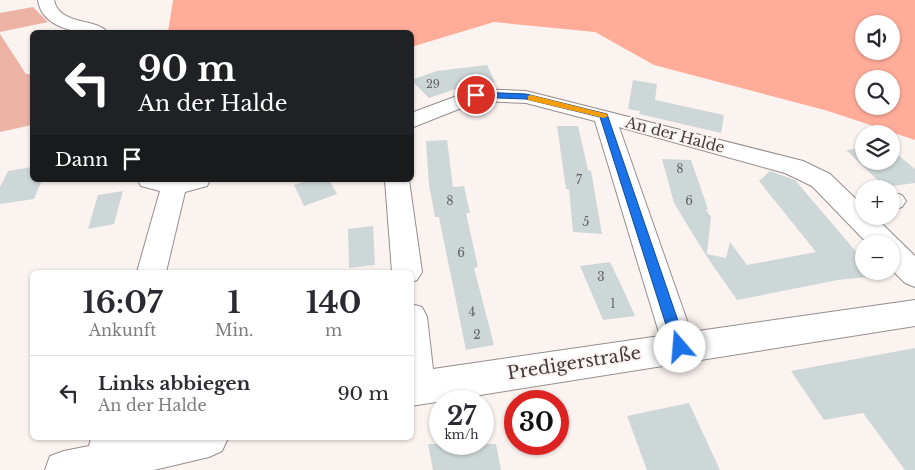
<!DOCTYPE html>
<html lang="de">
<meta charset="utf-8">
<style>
:root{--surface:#fff;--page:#f2f2f3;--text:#2b2b33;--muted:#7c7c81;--line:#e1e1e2}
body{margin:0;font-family:"Libre Baskerville",serif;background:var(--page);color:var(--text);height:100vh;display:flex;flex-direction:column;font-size:19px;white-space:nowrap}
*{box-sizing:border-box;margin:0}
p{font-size:16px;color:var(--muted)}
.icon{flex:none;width:28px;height:28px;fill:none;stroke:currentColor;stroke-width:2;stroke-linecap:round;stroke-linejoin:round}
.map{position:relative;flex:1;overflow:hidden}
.drawer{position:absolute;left:30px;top:270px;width:384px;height:170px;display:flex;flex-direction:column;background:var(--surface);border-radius:8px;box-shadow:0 1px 4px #0004}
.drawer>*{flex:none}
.top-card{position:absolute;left:30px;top:30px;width:384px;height:152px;border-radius:8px;box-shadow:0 1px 4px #0004;background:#202124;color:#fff;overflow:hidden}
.buttons{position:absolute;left:855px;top:15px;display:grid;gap:10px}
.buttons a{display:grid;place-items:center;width:45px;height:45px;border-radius:50%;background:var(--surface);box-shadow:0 1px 4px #0004;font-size:25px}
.speed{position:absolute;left:429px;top:390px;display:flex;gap:10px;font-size:25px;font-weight:700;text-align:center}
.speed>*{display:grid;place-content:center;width:65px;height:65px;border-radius:50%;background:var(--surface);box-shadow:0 1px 4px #0004;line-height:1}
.speed small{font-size:12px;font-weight:400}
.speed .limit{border:8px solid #d22;background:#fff;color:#111}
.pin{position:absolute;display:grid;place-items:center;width:42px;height:42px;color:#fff;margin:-21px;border:2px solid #fff;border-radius:50%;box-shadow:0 1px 5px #0007}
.me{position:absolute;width:55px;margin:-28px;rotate:342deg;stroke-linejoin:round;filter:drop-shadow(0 0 4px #0008)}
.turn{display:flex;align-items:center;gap:18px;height:105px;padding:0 25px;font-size:22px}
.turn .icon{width:65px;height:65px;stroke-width:2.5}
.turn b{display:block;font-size:35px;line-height:42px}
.then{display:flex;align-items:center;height:48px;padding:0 25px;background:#0003;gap:10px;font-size:19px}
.eta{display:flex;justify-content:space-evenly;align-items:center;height:85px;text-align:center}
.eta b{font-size:30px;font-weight:800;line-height:35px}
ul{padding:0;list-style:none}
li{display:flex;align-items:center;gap:15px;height:75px;padding:0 25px;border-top:1px solid var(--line)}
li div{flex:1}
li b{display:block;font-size:19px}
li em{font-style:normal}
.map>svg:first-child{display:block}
.green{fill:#ecb3a5}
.forest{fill:#ffac99;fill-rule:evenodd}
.building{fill:#ced7d7}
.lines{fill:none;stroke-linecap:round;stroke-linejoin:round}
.minor-casing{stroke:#968e8c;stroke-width:2}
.minor{fill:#fff;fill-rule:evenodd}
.route{fill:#1a73e8;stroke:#114b97}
.slow{fill:#f59e0b}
.labels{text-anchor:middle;stroke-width:4;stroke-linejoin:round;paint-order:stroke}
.far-number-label{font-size:11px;fill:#636362}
.number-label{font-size:12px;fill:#636362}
.street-label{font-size:15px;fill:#3f3c3b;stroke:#fbf3f0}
.near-street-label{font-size:18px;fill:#3f3c3b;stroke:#fbf3f0}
</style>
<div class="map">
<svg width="915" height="470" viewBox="0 0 915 470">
<rect width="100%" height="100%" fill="#fbf3f0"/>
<g class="green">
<path d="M33,7L48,22L0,32V13Z"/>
<path d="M0,34L26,74H32V125L0,132Z"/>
</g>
<path class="forest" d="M173,0H915V140L828,111L654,65L595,32L494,22L411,47V32H168ZM864,24H891V51H864ZM864,79H891V106H864Z"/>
<g class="building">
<path d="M487,65L495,82L465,86L429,98L411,80L437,71Z"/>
<path d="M633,80L657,84L655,100L724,115L721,133L639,114L640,111L628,109Z"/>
<path d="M557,126H578L588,170L591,171L602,234L573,232L569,189H566Z"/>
<path d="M447,140L453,187L464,186L470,213H466L478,267L474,268L494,345L466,350L439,217H435L429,185L426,141Z"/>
<path d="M864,148V161H891V149L915,169V183L885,187L846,150Z"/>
<path d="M662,159L691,160L708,209L706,210L711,217L707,254L726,258L730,242L747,265L816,252L759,181L770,171L795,180L864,261V271H873L877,276L838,280L737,300L707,257L674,203Z"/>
<path d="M32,167V180H42L34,199L0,204V187L8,171Z"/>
<path d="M308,180H329L337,194L304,206L294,185Z"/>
<path d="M123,191L114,224L88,229L98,195Z"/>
<path d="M373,226L375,265L349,268L348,229Z"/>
<path d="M610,262L622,287L635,316L603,320L580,266Z"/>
<path d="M915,348V470H905L863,413L824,420L791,371Z"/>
<path d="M689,403L720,470H647L627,416Z"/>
<path d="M428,444H496L501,470H433Z"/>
</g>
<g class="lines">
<defs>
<g id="minor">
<path d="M38,0H54C59,26 97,18 107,32C83,35 42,30 38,0Z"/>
<path d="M476,89L526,91L803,161L830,174L864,207V216H874L915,256V287L905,283L891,269V244H868L812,186L785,173L619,127L691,332L915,300V326L411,406V304L422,307L427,317L433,369L660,336L595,121L526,103L479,101L411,128V113Z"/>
<path d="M138,180H210L207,186L185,192L166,272H137L160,191L141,186Z"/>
<path d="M385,180H409L422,272L417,280L411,282V272H392Z"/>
<path d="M891,192L902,195L906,201L902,207L891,210Z"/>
<path d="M91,438H228L222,451L209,457L154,470H45L50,456L64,451L89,446Z"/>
</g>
</defs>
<use href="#minor" class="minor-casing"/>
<use href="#minor" class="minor"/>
</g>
<path class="route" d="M476,92L526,94L607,114L687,347L685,351L680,353L675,351L673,347L600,117L526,99L473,97V93Z"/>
<path class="slow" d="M531,95L607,114L608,116L604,118L528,100V96Z"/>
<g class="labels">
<g class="far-number-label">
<text x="433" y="88">29</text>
</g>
<g class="number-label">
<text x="680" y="173">8</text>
<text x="579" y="184">7</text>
<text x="450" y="205">8</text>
<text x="689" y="205">6</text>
<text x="586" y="226">5</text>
<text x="461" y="257">6</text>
<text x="601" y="281">3</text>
<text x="613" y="308">1</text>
<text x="472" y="316">4</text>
<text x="477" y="339">2</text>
</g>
<g class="street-label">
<text transform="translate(675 135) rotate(15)" y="5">An der Halde</text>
</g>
<g class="near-street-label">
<text transform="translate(574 363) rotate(-9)" y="6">Predigerstraße</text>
</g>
</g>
</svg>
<div class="buttons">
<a><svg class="icon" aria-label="sound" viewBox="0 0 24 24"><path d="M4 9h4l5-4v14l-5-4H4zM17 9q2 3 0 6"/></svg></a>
<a><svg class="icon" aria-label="search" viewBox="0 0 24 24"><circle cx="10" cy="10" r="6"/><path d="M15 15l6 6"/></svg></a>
<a><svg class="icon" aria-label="layers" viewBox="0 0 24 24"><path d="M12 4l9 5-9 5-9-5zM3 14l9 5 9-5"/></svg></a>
<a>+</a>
<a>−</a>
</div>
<div class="speed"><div>27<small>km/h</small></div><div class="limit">30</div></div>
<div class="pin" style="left:476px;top:95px;background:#d93025"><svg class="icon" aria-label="arrive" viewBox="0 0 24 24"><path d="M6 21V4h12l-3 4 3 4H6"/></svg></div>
<svg class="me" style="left:680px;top:347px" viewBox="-20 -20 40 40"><circle r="19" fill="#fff"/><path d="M0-13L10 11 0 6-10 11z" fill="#1a73e8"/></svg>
<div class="top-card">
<div class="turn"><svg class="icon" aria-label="left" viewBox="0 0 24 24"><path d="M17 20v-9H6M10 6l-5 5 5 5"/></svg><div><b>90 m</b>An der Halde</div></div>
<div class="then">Dann<svg class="icon" aria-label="arrive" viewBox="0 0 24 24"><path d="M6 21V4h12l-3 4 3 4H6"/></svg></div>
</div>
<section class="drawer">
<div class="eta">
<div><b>16:07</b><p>Ankunft</p></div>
<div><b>1</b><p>Min.</p></div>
<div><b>140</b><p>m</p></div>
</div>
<ul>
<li><svg class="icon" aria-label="left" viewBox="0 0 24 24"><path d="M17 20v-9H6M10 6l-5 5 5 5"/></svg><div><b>Links abbiegen</b><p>An der Halde</p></div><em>90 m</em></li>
</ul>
</section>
</div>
